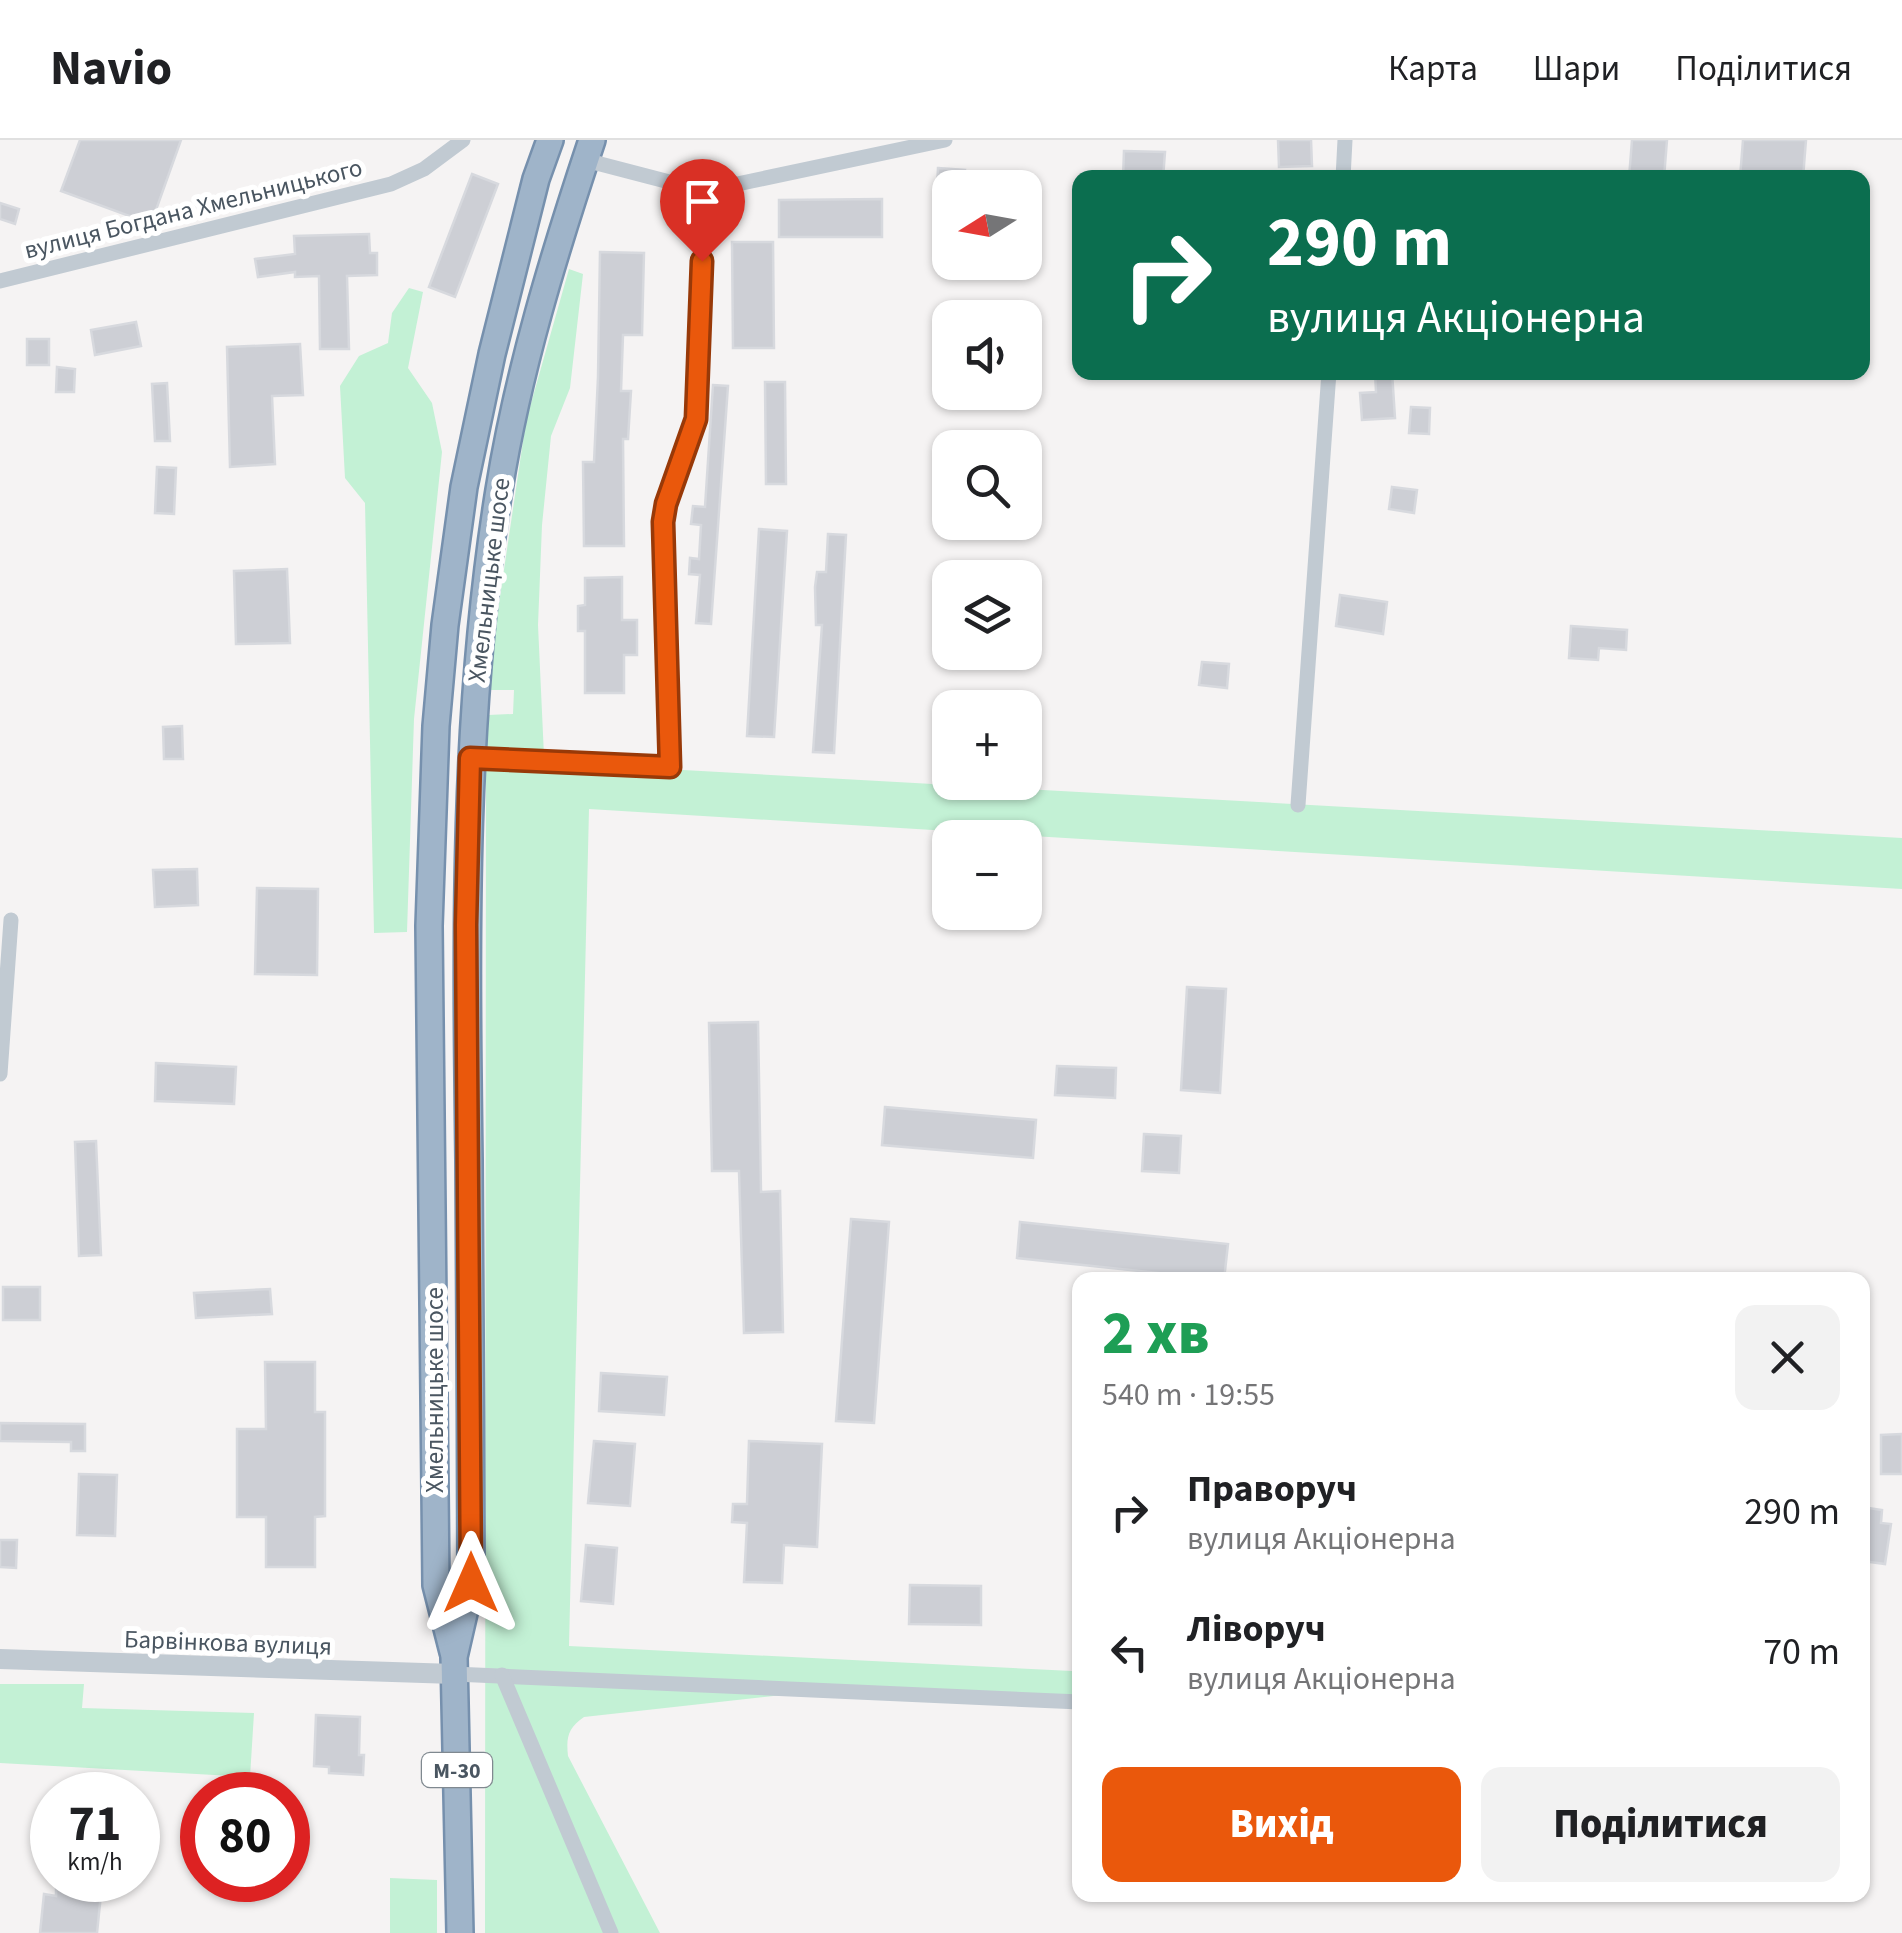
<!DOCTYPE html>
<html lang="uk">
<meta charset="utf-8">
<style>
:root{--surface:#fff;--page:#f2f2f2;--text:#202124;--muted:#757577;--line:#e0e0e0;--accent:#ea580c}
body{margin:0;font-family:"Source Sans 3",sans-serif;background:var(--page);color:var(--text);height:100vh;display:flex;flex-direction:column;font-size:38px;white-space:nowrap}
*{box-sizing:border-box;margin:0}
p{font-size:32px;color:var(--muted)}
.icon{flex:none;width:55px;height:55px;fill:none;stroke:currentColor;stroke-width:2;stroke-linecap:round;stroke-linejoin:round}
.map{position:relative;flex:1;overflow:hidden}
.side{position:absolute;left:1072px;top:1132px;width:798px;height:630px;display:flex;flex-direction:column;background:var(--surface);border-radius:20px;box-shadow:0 2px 8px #0004}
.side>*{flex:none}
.banner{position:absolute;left:1072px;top:30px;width:798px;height:210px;border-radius:20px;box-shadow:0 2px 8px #0004;background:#0b6e4f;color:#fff;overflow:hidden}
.needle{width:65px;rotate:259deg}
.tools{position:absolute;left:932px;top:30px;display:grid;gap:20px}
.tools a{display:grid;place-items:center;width:110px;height:110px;border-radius:20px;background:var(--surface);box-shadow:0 2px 8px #0004;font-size:50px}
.speed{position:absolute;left:30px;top:1632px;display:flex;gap:20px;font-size:50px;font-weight:700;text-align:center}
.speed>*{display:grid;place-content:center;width:130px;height:130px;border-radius:50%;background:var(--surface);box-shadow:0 2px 8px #0004;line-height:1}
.speed small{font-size:25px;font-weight:400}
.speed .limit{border:15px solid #d22;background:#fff;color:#111}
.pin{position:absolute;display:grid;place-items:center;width:85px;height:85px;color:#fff;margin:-102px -42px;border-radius:50% 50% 50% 0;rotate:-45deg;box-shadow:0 0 10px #0007}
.pin .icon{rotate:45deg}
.me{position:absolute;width:110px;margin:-55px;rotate:0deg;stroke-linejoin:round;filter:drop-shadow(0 0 8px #0008)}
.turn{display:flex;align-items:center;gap:35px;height:210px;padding:0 30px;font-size:45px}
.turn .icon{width:130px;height:130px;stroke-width:2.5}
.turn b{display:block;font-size:70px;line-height:85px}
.round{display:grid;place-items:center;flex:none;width:105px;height:105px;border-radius:20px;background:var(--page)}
.overview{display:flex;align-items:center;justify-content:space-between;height:170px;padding:0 30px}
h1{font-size:60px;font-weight:800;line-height:75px;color:#1e9e55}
.action{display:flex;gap:20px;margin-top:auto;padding:20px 30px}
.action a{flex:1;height:115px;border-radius:20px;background:var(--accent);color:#fff;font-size:40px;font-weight:800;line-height:115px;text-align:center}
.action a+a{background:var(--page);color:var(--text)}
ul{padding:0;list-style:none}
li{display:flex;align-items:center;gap:30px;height:140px;padding:0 30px}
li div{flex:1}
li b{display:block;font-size:38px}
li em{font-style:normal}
header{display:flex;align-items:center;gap:60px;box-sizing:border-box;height:140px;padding:0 50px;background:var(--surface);border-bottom:2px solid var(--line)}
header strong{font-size:48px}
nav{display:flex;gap:55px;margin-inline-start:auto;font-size:35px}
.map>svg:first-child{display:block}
.green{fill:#c3f1d5}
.building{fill:#cdcfd5;stroke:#d7d9de;stroke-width:2.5}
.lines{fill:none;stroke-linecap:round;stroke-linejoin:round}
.trunk-casing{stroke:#7690ad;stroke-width:30}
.minor{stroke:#c1cad2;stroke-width:15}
.tertiary{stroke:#c1cad2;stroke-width:20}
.trunk{stroke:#9fb4c9;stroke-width:25}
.route-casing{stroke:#983908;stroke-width:25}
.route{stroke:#ea580c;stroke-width:18}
.labels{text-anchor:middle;stroke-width:10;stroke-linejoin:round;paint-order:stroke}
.shield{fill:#fff;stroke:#808990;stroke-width:2.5}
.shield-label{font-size:22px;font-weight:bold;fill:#4a5661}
.street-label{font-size:25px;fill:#4a5661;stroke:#fff}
</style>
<header>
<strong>Navio</strong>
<nav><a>Карта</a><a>Шари</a><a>Поділитися</a></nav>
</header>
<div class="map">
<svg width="1902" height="1793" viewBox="0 0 1902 1793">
<rect width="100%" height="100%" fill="#f5f3f3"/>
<g class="green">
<path d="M569,129L583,134L570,248L551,296L542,385L538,485L544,616L486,613L488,575L513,574L514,550H490L494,497L526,281Z"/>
<path d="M409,148L423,152L408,228L432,263L442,312L414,579L407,792L374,793L365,363L345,338L340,246L359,216L388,203L392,173Z"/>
<path d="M486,619L1902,698V749L589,669L569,1506L1072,1531L1080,1539L1075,1562L828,1550L584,1577C568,1588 566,1597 568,1616L660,1793H485Z"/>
<path d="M0,1544H84L82,1568L254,1573L250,1637L0,1623Z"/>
<path d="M390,1738L437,1740V1793H390Z"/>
</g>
<g class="building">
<path d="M80,0H181L151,84L61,51Z"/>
<path d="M1278,0H1311L1312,26L1279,27Z"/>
<path d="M1632,0H1667L1664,38H1629Z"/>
<path d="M1743,0H1806L1803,38H1740Z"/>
<path d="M1124,11L1165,12L1163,38H1123Z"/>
<path d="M938,28L965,30L964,48H937Z"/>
<path d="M472,34L498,44L455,157L429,147Z"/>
<path d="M882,59V97H779V60Z"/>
<path d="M0,63L19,69L15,84L0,79Z"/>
<path d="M369,94L370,113H377V135L347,136L349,209H320L319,136L295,137V132L258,137L255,119L295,114L294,96Z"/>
<path d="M732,102H773L774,208H733Z"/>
<path d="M600,112L644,113L642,195H623L621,251H631L628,299H623L624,406H584L583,322H594L598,237Z"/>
<path d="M136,182L141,206L95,215L91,190Z"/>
<rect x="27" y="199" width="22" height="26"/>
<path d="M300,204L303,255L272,256L275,324L230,327L227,207Z"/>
<path d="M57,227L75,229L74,252H56Z"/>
<path d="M1375,232H1392L1395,278L1362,280L1360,253L1376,252Z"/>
<path d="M765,242H785L786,344H766Z"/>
<path d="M167,243L170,301H155L152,244Z"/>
<path d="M713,245L728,246L711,484L696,483L700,435L689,434L690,418L699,419L701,385L691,384L693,366L705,367Z"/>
<path d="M1411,267L1430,268L1429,294L1409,293Z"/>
<path d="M157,327L176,328L174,374L155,373Z"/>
<path d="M1392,347L1417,350L1414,373L1389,369Z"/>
<path d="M759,389L787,391L774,597L747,596Z"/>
<path d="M828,394L846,395L834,613L813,612L822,485H816L815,447L817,432H826Z"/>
<path d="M287,429L290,503L236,504L234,431Z"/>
<path d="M622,437V480H637V515H624V553H585V491H578V466L585,465V438Z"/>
<path d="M1340,455L1387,462L1383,494L1336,486Z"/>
<path d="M1571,486L1627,490L1626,510L1599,508L1598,520L1569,518Z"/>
<path d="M1202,522L1229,524L1227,548L1199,545Z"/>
<path d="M182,586L183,619H164L163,587Z"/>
<path d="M197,729L198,765L155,767L153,730Z"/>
<path d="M257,748L318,749L317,835L255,834Z"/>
<path d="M1187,847L1226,849L1220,953L1181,950Z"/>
<path d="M758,882L761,1052L780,1051L783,1192L744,1193L739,1031H712L709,883Z"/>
<path d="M156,923L236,927L234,964L155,961Z"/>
<path d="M1057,926L1116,928L1115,958L1055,955Z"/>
<path d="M885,967L1036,980L1033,1018L882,1005Z"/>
<path d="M1144,994L1181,996L1179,1033L1142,1031Z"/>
<path d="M96,1001L101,1115L79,1116L75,1002Z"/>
<path d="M851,1079L889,1082L874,1283L836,1281Z"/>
<path d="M1020,1082L1228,1104L1224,1140L1017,1118Z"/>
<rect x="3" y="1147" width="37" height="33"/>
<path d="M270,1149L272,1174L196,1178L194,1153Z"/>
<path d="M265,1222H315V1272H325V1376L315,1377V1427H266V1377H237V1289H266Z"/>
<path d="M601,1233L667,1237L664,1275L599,1271Z"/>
<path d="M0,1283L85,1284V1311H71V1302L0,1301Z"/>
<path d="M1902,1294V1334H1881V1295Z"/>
<path d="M594,1301L635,1304L630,1366L588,1363Z"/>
<path d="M749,1301L822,1304L817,1407L784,1405L782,1443L744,1442L747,1383L732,1382L733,1364H747Z"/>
<path d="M79,1334L117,1335L115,1396L77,1395Z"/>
<path d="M1862,1367L1882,1370L1881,1383L1891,1384L1885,1424L1862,1421Z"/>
<path d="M0,1400H17L16,1428L0,1427Z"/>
<path d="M586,1405L617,1408L613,1464L581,1461Z"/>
<path d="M910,1445L981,1446V1485L909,1484Z"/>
<path d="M316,1575L360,1577L359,1615H364L363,1635L329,1633V1627L314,1626Z"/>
<path d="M56,1749L101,1754L97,1793H40L44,1754L56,1756Z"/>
</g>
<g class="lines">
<defs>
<g id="trunk">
<path d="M453,1512L436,1445L429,786L436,586L445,485L464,347L492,214L536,39L550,0"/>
<path d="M460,1793L454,1517L471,1443C470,1302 471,1161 469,1020C466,795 463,573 499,350C518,231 554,114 592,0"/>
</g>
</defs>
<use href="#trunk" class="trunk-casing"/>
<g class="minor">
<path d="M585,20L704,51L945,0"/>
<path d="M1343,38L1345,0"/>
<path d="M0,141L391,44L424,29L463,0"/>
<path d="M469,618L670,627L663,382L666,364L696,279L704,51"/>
<path d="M1298,665L1329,232"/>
<path d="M0,934L11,780"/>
<path d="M454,1534L1080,1562"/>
<path d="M502,1535L611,1793"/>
</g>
<path class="tertiary" d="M0,1519L454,1534"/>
<use href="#trunk" class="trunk"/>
</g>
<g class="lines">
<defs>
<path id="route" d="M471,1443L466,785L470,618L670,627L663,382L666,364L696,279L702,121"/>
</defs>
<use href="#route" class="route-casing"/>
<use href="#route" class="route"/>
</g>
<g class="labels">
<rect class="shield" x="422" y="1613" width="70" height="34" rx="8"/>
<g class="shield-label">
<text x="457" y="1638">М-30</text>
</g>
<g class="street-label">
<text transform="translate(193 68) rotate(-14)" y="9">вулиця Богдана Хмельницького</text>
<text transform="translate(488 440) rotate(-83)" y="9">Хмельницьке шосе</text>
<text transform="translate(434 1250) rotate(-90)" y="9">Хмельницьке шосе</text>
<text transform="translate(228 1502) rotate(2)" y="9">Барвінкова вулиця</text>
</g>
</g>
</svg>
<div class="tools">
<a><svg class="needle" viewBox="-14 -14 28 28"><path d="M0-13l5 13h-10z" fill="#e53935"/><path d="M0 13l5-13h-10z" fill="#757577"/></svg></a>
<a><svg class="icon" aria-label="sound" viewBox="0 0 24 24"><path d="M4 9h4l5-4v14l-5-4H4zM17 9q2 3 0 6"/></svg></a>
<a><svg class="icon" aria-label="search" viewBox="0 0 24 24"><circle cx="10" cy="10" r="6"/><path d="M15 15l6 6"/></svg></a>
<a><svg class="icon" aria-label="layers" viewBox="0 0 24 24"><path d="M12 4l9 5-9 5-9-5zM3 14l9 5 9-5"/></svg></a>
<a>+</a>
<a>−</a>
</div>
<div class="speed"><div>71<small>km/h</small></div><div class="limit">80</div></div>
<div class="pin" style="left:702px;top:121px;background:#d93025"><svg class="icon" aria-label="arrive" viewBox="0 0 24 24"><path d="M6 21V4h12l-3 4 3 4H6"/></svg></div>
<svg class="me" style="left:471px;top:1443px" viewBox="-20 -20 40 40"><path d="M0-17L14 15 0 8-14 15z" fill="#ea580c" stroke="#fff" stroke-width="4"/></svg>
<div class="banner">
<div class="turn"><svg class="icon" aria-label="right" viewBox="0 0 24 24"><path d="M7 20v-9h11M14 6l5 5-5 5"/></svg><div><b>290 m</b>вулиця Акціонерна</div></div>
</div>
<section class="side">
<div class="overview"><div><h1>2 хв</h1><p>540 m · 19:55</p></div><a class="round"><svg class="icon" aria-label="close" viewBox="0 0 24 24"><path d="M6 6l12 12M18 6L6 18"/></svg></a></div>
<ul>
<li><svg class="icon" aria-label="right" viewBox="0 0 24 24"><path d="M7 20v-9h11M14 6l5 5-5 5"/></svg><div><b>Праворуч</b><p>вулиця Акціонерна</p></div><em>290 m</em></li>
<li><svg class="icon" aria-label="left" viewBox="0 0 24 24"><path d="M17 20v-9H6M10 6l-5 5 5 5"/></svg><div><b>Ліворуч</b><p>вулиця Акціонерна</p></div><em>70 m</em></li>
</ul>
<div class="action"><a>Вихід</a><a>Поділитися</a></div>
</section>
</div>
